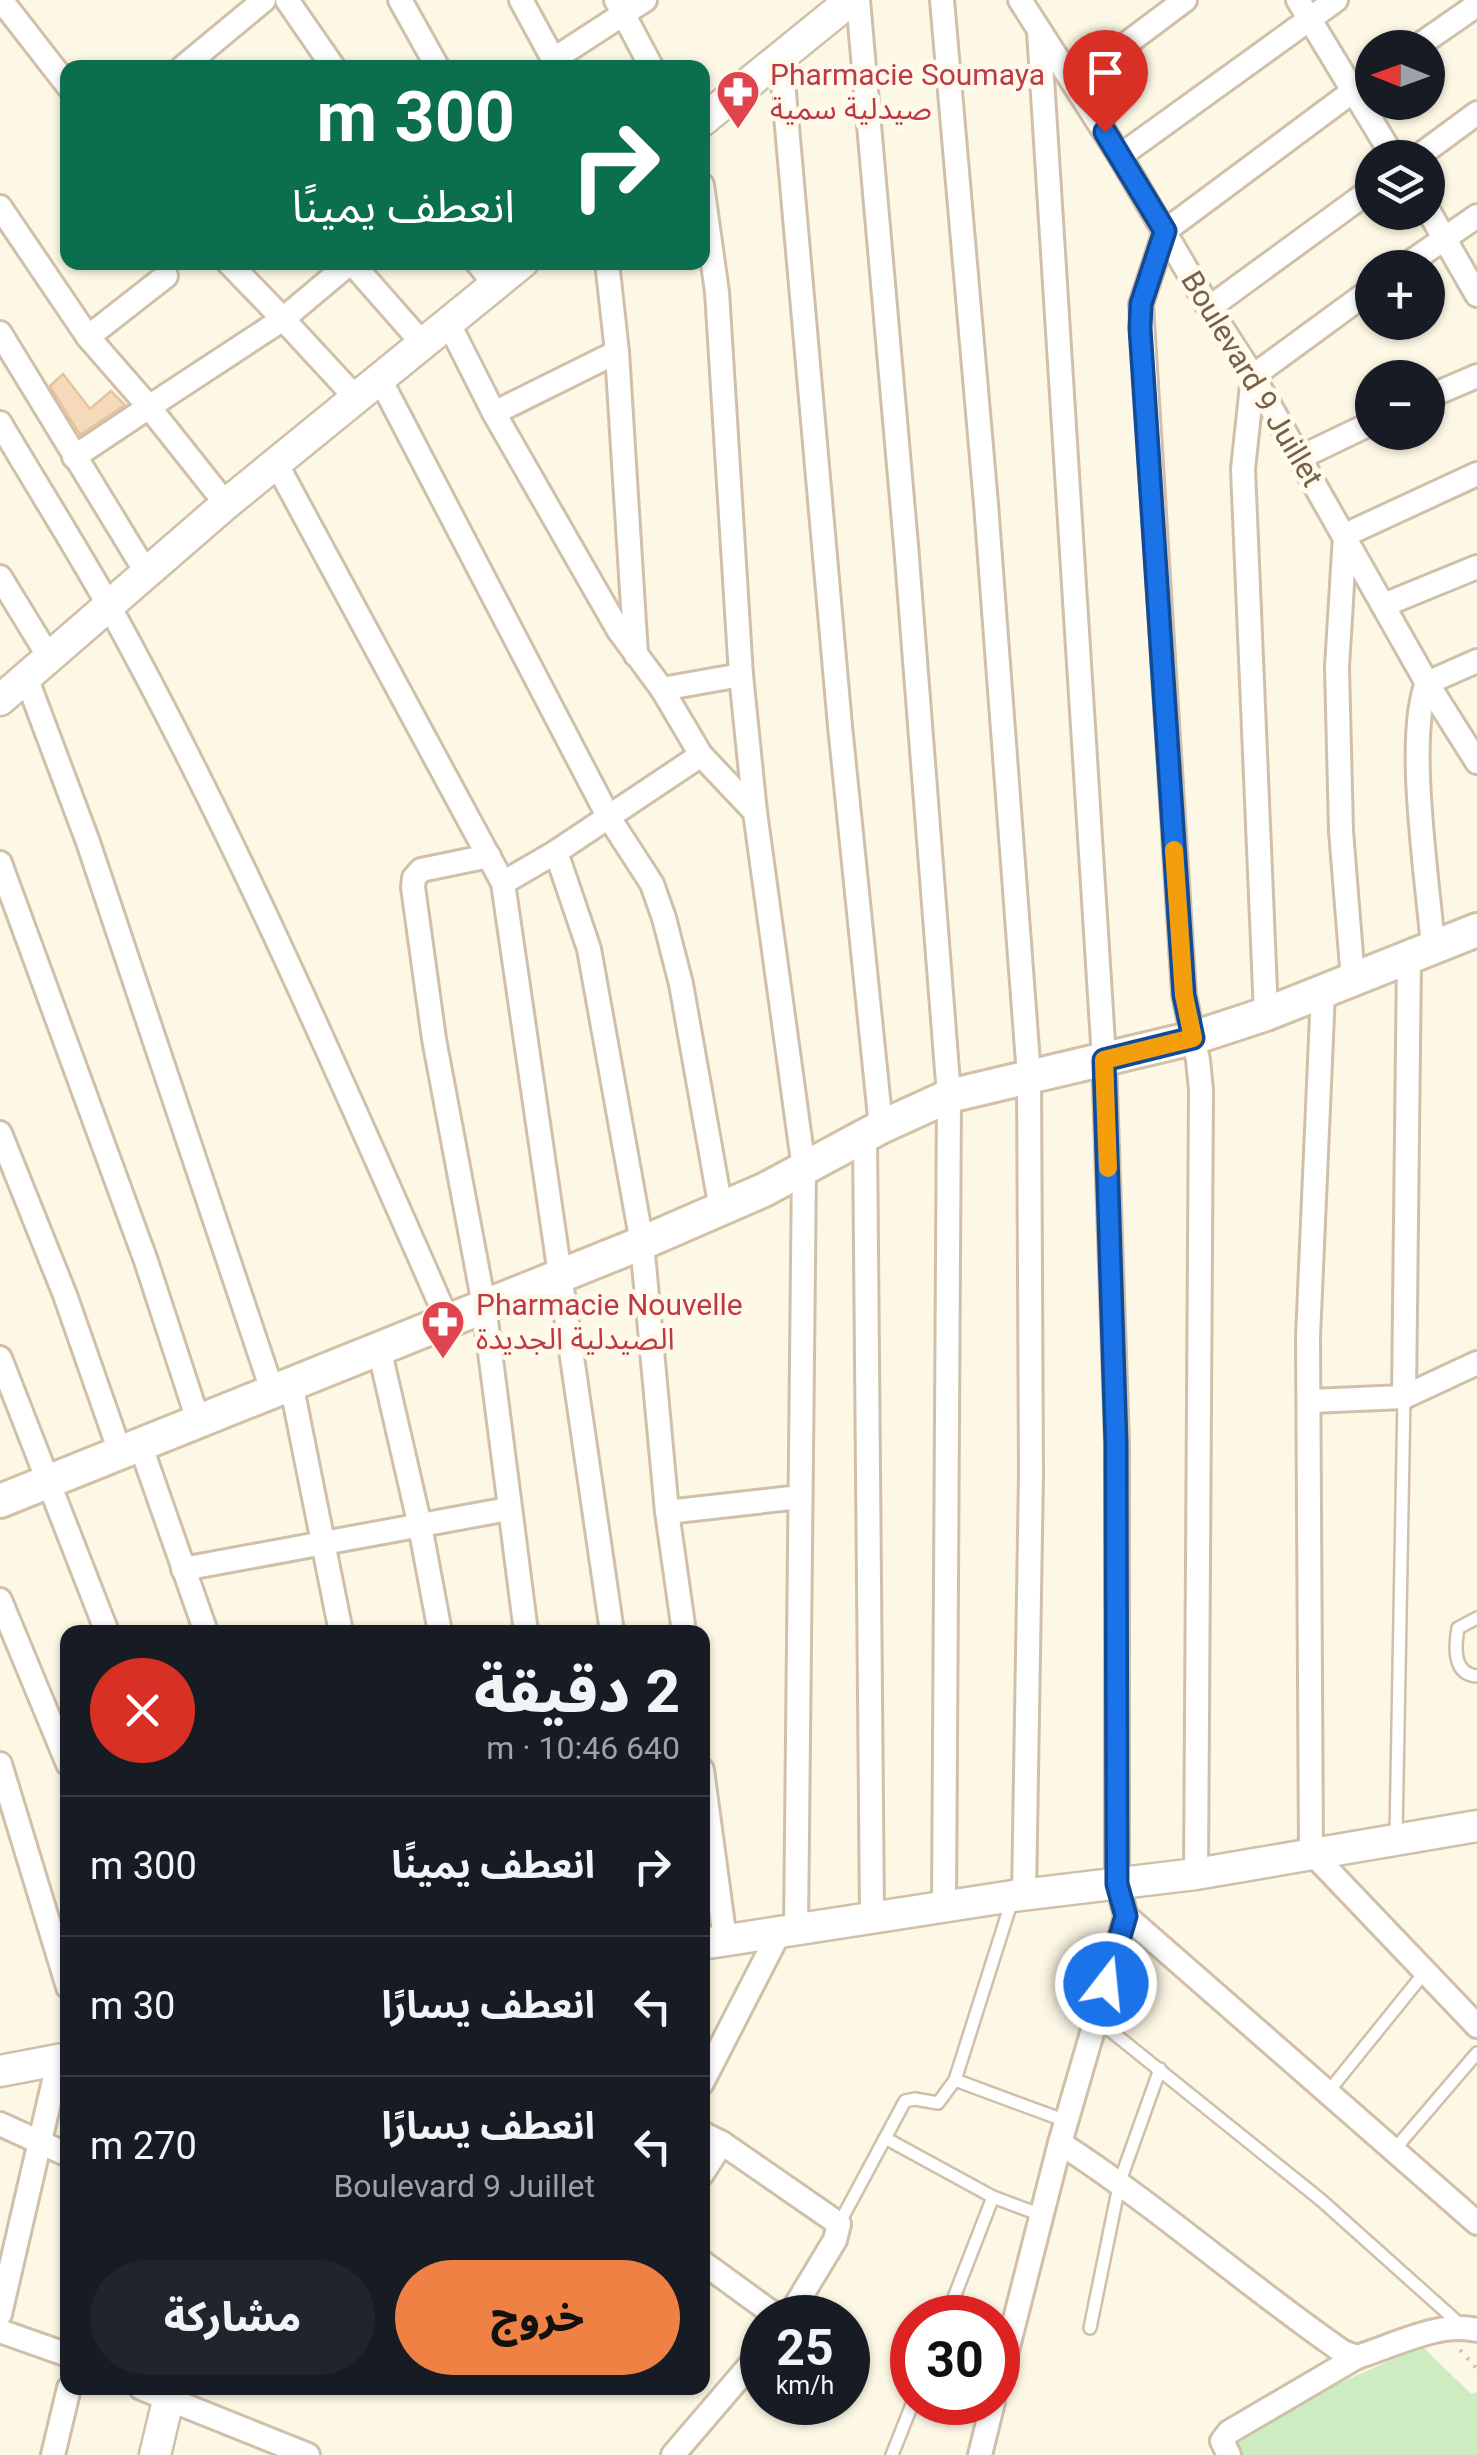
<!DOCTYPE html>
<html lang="ar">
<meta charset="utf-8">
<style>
:root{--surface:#171b24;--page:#20242c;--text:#f1f3f6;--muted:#9ea1a6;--line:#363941;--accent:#ee8143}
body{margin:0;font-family:Roboto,"Noto Sans Arabic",sans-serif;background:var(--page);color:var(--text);direction:rtl;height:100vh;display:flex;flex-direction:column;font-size:38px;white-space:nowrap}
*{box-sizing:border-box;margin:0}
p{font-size:32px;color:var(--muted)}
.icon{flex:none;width:55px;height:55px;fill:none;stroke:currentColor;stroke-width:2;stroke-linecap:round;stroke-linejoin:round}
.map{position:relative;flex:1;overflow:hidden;direction:ltr}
.details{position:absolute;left:60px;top:1625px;width:650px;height:770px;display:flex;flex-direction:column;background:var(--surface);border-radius:20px;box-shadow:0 2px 8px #0004;direction:rtl}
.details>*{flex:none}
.guide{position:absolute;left:60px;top:60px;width:650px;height:210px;border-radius:20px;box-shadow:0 2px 8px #0004;direction:rtl;background:#0b6e4f;color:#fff;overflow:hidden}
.needle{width:65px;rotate:271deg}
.controls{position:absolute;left:1355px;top:30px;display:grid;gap:20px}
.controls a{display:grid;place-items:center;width:90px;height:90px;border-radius:50%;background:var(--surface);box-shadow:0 2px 8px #0004;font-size:50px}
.speed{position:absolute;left:740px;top:2295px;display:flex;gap:20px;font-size:50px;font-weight:700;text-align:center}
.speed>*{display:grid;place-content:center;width:130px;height:130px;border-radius:50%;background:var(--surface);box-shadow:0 2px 8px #0004;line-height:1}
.speed small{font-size:25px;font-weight:400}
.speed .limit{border:15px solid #d22;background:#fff;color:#111}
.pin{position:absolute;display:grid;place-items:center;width:85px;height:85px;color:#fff;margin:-102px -42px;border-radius:50% 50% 50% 0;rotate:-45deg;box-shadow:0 0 10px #0007}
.pin .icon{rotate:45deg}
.me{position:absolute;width:110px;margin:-55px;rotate:16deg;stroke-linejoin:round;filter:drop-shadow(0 0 8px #0008)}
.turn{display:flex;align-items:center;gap:35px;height:210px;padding:0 30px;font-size:45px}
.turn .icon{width:130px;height:130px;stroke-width:2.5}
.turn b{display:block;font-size:70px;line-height:85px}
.round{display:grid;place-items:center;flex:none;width:105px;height:105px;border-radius:52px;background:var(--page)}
.overview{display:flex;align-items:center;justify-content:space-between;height:170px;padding:0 30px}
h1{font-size:60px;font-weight:800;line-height:75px}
.primary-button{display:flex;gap:20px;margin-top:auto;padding:20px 30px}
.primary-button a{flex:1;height:115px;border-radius:60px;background:var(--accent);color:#111;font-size:40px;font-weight:800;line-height:115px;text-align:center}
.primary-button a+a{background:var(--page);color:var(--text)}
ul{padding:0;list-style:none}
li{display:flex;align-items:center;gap:30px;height:140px;padding:0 30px;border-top:2px solid var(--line)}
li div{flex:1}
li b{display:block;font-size:38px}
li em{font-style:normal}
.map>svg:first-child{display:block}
.green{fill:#cdecc2}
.building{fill:#f4dabb;stroke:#e8c39a;stroke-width:2.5}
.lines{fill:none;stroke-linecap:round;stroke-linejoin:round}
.service-casing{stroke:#d0c0aa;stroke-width:16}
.minor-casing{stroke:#d0c0aa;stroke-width:28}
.tertiary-casing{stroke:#d0c0aa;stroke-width:35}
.secondary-casing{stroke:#d3c1a7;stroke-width:38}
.path{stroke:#dabd9e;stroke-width:4;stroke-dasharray:2.5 8;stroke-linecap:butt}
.service{stroke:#fff;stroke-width:11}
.minor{stroke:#fff;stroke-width:22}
.tertiary{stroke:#fff;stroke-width:30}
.secondary{stroke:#fff;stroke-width:32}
.route-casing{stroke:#114b97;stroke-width:25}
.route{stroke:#1a73e8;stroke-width:18}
.slow{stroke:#f59e0b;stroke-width:18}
.labels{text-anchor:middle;stroke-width:10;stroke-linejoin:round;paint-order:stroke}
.health-label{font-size:30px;fill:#be3a42;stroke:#fffaec;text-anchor:start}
.street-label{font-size:30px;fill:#786048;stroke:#fffaec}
</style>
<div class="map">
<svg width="1477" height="2455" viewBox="0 0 1477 2455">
<rect width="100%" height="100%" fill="#fdf7e5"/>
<path class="green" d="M1422,2346L1471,2394L1477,2392V2455H1225L1218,2438Z"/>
<path class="building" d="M63,374L90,409L111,391L125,405L80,435L50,386Z"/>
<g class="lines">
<defs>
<g id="service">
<path d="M1477,1618L1458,1628C1455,1646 1452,1674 1477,1676"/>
<path d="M1396,1836L1404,1397"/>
<path d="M1013,1897L955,2080L1066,2121"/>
<path d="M1096,2019L1321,2200L1463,2327"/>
<path d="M1328,2092L1425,1972"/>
<path d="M885,2138L993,2197L1041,2215"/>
<path d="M1394,2150L1477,2053"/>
<path d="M839,2224L905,2101L915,2099L938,2103L955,2080"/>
<path d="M946,2318L993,2197"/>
<path d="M1090,2328L1120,2181L1160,2069"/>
<path d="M892,2455L913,2402"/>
</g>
<g id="minor">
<path d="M1,0L68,86"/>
<path d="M287,0L334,68"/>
<path d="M400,0L438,68"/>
<path d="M521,0L558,68"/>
<path d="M616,0L652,68"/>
<path d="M858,0L906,545L949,1096L944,1906"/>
<path d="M942,0L986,504L1029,1076L1031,1474L1024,1895"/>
<path d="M1020,0L1120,156L1209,308L1253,376L1427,683L1477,762"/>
<path d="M1298,0L1394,158"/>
<path d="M1415,48L1477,5"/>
<path d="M554,59L645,0"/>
<path d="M781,59L840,726L881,1127"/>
<path d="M182,68L264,0"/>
<path d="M1074,83L1185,0"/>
<path d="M1120,156L1336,0"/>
<path d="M1416,158L1477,113"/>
<path d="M702,185L717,292L741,675L755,812L804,1169L796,1928"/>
<path d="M0,207L88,337L149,407L74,457"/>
<path d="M1428,210L1477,295"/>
<path d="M477,262L495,285"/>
<path d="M607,262L617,352L636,655"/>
<path d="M1402,268L1477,216"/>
<path d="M1209,308L1372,189"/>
<path d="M449,324L494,413L619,631L662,689L701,755L755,812"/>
<path d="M0,333L146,572"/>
<path d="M88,337L166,276"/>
<path d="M381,381L608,816L652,884L664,918L681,984L721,1209"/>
<path d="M1428,397L1477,376"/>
<path d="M357,399L283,319L351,262L424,345"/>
<path d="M494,413L617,352"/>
<path d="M0,423C36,484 74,544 109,606C236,836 341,1079 447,1319"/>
<path d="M1299,458L1372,423"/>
<path d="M276,463L503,883L612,1632"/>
<path d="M226,504L149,407L283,319L228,262"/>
<path d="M0,577L49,657"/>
<path d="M1384,605L1477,567"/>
<path d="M26,677L88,842L272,1390"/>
<path d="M662,689L741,675"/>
<path d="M556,852L589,949L642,1243L667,1512L684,1632"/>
<path d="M489,856L421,870L414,878L413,887L434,1039L484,1305L526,1632"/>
<path d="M0,863L146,1261L198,1420"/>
<path d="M503,883L556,852L701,755"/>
<path d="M1433,947C1428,882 1405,738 1427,683L1477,661"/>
<path d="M1353,980L1341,831L1337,667L1345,535L1477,474"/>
<path d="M1323,992L1308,1337L1311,1852L1477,2026"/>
<path d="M1266,1014L1243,469L1253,376L1372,289"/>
<path d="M0,1133L65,1295L120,1452"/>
<path d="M865,1136L872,1917"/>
<path d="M379,1348L420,1526L440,1632"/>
<path d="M0,1358L107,1632"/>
<path d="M291,1383L341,1632"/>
<path d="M1404,1397L1409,958"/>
<path d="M1311,1401L1404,1397L1477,1363"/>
<path d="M140,1444L206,1632"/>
<path d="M667,1512L800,1497"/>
<path d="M183,1569L508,1509"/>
<path d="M0,1600L68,1764"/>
<path d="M0,1764L68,1987"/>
<path d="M702,1770L725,1940"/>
<path d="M1196,1874L1201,1090L1198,1060L1184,995L1141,304L1165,231L1372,77"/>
<path d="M1126,1916L1477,2223"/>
<path d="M702,2083L780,1931"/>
<path d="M0,2124L68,2155"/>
<path d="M702,2133L722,2143L839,2224L835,2240L788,2318"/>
<path d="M1060,2143C1159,2207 1246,2285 1343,2352L1357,2357C1393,2346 1439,2321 1477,2330"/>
<path d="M702,2174L722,2143"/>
<path d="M702,2262L779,2318"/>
<path d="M0,2314L59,2059"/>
<path d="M0,2331L68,2355"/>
<path d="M998,2386L1060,2143L1126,1916L1117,1883V1443L1104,1059L1039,31"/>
<path d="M141,2388L308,2455"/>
<path d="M53,2455L69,2388"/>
<path d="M673,2455L762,2351"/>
<path d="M980,2455L993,2402"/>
<path d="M1229,2455L1222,2441L1229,2432L1357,2357"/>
</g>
<g id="tertiary">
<path d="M702,121L851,0"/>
<path d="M0,700L226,504L523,262"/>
<path d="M702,1944L1013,1896L1196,1874L1477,1826"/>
<path d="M0,2071L68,2058"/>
<path d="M155,2455L171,2388"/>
</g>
<path id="secondary" d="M0,1501L642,1243L764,1190L881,1127L949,1096L1193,1038L1266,1014L1477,930"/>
</defs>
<use href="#service" class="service-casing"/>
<use href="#minor" class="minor-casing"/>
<use href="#tertiary" class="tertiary-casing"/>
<use href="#secondary" class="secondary-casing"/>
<path class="path" d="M1460,2350L1477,2369"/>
<use href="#service" class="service"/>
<use href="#minor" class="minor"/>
<use href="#tertiary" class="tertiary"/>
<use href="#secondary" class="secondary"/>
</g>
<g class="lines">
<defs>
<path id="route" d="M1105,132L1165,231L1141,304L1140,328L1184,995L1193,1038L1104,1060L1116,1443L1117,1884L1126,1916L1106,1984"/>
</defs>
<use href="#route" class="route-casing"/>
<use href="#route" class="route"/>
<path class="slow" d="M1108,1168L1104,1060L1193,1038L1184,995L1174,850"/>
</g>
<defs>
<symbol id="pharmacy-pin" viewBox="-11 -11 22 30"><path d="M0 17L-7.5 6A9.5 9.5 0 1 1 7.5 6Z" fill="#e0444e" stroke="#fffaec"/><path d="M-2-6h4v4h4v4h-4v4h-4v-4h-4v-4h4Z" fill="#fff"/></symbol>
</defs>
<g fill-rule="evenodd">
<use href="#pharmacy-pin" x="713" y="67" width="50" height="68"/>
<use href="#pharmacy-pin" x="418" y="1297" width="50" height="68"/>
</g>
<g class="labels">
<g class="health-label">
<text x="770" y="85">Pharmacie Soumaya<tspan x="770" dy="34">صيدلية سمية</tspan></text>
<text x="476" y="1315">Pharmacie Nouvelle<tspan x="476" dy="34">الصيدلية الجديدة</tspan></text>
</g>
<g class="street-label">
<text transform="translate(1252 379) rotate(59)" y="10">Boulevard 9 Juillet</text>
</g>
</g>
</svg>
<div class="controls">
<a><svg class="needle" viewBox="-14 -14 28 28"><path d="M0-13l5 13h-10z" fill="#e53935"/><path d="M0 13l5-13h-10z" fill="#9ea1a6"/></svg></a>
<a><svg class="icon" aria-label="layers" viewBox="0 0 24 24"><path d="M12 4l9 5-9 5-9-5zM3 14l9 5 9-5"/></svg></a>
<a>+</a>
<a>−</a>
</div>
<div class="speed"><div>25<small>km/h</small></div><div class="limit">30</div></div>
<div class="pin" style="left:1105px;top:132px;background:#d93025"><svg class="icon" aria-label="arrive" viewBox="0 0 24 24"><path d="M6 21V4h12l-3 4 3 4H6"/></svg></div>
<svg class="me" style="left:1106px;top:1984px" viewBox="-20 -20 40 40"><circle r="17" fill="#1a73e8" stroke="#fff" stroke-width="3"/><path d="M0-11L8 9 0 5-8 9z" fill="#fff"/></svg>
<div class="guide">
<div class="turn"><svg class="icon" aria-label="right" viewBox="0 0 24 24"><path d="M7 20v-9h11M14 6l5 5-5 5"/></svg><div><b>300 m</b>انعطف يمينًا</div></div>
</div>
<section class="details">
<div class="overview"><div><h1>2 دقيقة</h1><p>640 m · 10:46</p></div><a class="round" style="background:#d93025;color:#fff"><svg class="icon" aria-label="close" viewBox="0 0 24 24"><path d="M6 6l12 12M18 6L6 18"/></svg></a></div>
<ul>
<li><svg class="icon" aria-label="right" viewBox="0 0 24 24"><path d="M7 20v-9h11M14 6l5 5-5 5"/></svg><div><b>انعطف يمينًا</b></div><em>300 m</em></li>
<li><svg class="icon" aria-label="left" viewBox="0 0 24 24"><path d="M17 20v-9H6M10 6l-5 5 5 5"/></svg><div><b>انعطف يسارًا</b></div><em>30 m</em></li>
<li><svg class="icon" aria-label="left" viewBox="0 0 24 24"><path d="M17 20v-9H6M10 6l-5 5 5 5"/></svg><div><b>انعطف يسارًا</b><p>Boulevard 9 Juillet</p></div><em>270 m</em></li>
</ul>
<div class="primary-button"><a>خروج</a><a>مشاركة</a></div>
</section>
</div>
